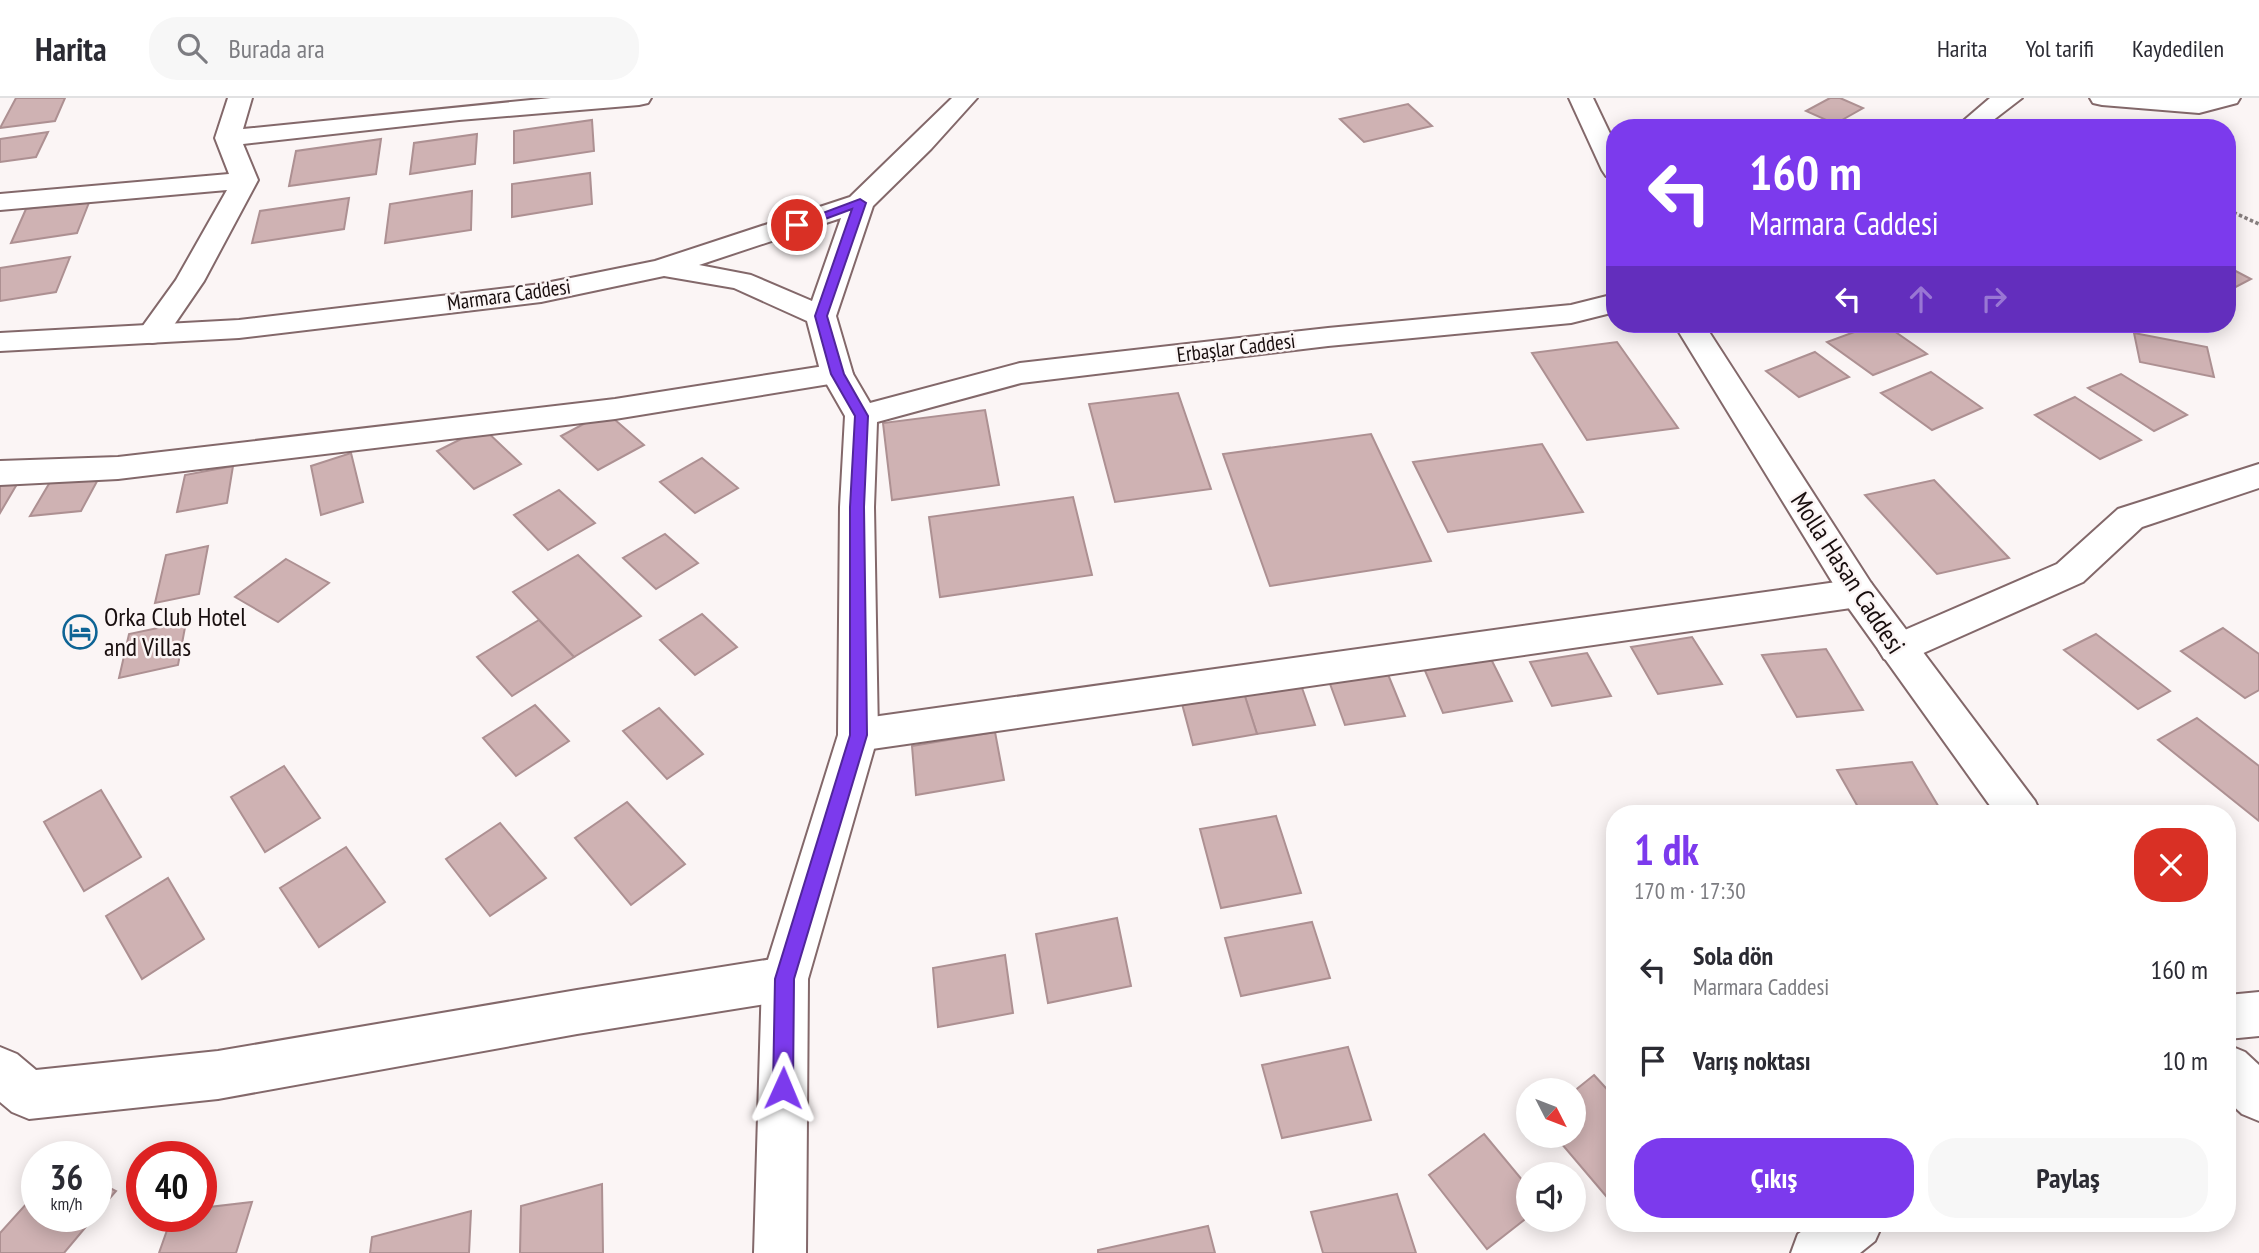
<!DOCTYPE html>
<html lang="tr">
<meta charset="utf-8">
<style>
:root{--surface:#fff;--page:#f7f7f7;--text:#2b2b33;--muted:#7c7c81;--line:#e1e1e2;--accent:#7c3aed}
body{margin:0;font-family:"PT Sans Narrow",sans-serif;background:var(--page);color:var(--text);height:100vh;display:flex;flex-direction:column;font-size:26px;white-space:nowrap}
*{box-sizing:border-box;margin:0}
p{font-size:23px;color:var(--muted)}
.icon{flex:none;width:38px;height:38px;fill:none;stroke:currentColor;stroke-width:2;stroke-linecap:round;stroke-linejoin:round}
.map{position:relative;flex:1;overflow:hidden}
.sheet{position:absolute;left:1606px;top:707px;width:630px;height:427px;display:flex;flex-direction:column;background:var(--surface);border-radius:28px;box-shadow:0 4px 18px #0003}
.sheet>*{flex:none}
.top-card{position:absolute;left:1606px;top:21px;width:630px;height:214px;border-radius:28px;box-shadow:0 4px 18px #0003;background:#7c3aed;color:#fff;overflow:hidden}
.needle{width:46px;rotate:132deg}
.controls{position:absolute;left:1516px;top:980px;display:grid;gap:14px}
.controls a{display:grid;place-items:center;width:70px;height:70px;border-radius:50%;background:var(--surface);box-shadow:0 4px 18px #0003;font-size:35px}
.speed{position:absolute;left:21px;top:1043px;display:flex;gap:14px;font-size:35px;font-weight:700;text-align:center}
.speed>*{display:grid;place-content:center;width:91px;height:91px;border-radius:50%;background:var(--surface);box-shadow:0 4px 18px #0003;line-height:1}
.speed small{font-size:18px;font-weight:400}
.speed .limit{border:10px solid #d22;background:#fff;color:#111}
.pin{position:absolute;display:grid;place-items:center;width:60px;height:60px;color:#fff;margin:-30px;border:4px solid #fff;border-radius:50%;box-shadow:0 2px 7px #0007}
.me{position:absolute;width:77px;margin:-38px;rotate:1deg;stroke-linejoin:round;filter:drop-shadow(0 0 5px #0008)}
.turn{display:flex;align-items:center;gap:24px;height:147px;padding:0 28px;font-size:32px}
.turn .icon{width:91px;height:91px;stroke-width:2.5}
.turn b{display:block;font-size:49px;line-height:60px}
.lanes{display:flex;align-items:center;height:66px;padding:0 28px;background:#0003;justify-content:center;gap:35px;direction:ltr}
.lanes .off{opacity:.35}
.round{display:grid;place-items:center;flex:none;width:74px;height:74px;border-radius:28px;background:var(--page)}
.head{display:flex;align-items:center;justify-content:space-between;height:119px;padding:0 28px}
h1{font-size:42px;font-weight:600;line-height:52px;color:var(--accent)}
.primary-button{display:flex;gap:14px;margin-top:auto;padding:14px 28px}
.primary-button a{flex:1;height:80px;border-radius:28px;background:var(--accent);color:#fff;font-size:28px;font-weight:600;line-height:80px;text-align:center}
.primary-button a+a{background:var(--page);color:var(--text)}
ul{padding:0;list-style:none}
li{display:flex;align-items:center;gap:21px;height:91px;padding:0 28px}
li div{flex:1}
li b{display:block;font-size:26px}
li em{font-style:normal}
header{display:flex;align-items:center;gap:42px;box-sizing:border-box;height:98px;padding:0 35px;background:var(--surface);border-bottom:2px solid var(--line)}
header strong{font-size:33px}
nav{display:flex;gap:38px;margin-inline-start:auto;font-size:24px}
.search{width:490px;height:63px;background:var(--page);display:flex;align-items:center;gap:18px;box-sizing:border-box;padding:0 24px;border-radius:28px;color:var(--muted);font-size:26px}
.map>svg:first-child{display:block}
.building{fill:#cfb2b3;stroke:#ad9092;stroke-width:2}
.lines{fill:none;stroke-linecap:round;stroke-linejoin:round}
.minor-casing{stroke:#83686a;stroke-width:4}
.tertiary-casing{stroke:#83686a;stroke-width:4}
.path{stroke:#877f7f;stroke-width:3.5;stroke-dasharray:3.5 2.5;stroke-linecap:butt}
.minor{fill:#fff;fill-rule:evenodd}
.tertiary{fill:#fff;fill-rule:evenodd}
.route{fill:#7c3aed;stroke:#51269a;stroke-width:2}
.labels{text-anchor:middle;stroke-width:5;stroke-linejoin:round;paint-order:stroke}
.far-street-label{font-size:21px;fill:#180e0e;stroke:#fbf5f5}
.street-label{font-size:26px;fill:#180e0e;stroke:#fbf5f5}
.poi-label{font-size:26px;fill:#180e0e;stroke:#fbf5f5;text-anchor:start}
</style>
<header>
<strong>Harita</strong>
<div class="search"><svg class="icon" aria-label="search" viewBox="0 0 24 24"><circle cx="10" cy="10" r="6"/><path d="M15 15l6 6"/></svg>Burada ara</div>
<nav><a>Harita</a><a>Yol tarifi</a><a>Kaydedilen</a></nav>
</header>
<div class="map">
<svg width="2259" height="1155" viewBox="0 0 2259 1155">
<rect width="100%" height="100%" fill="#fbf5f5"/>
<g class="building">
<path d="M16,0H65L55,23L0,30Z"/>
<path d="M1830,0H1840L1863,10L1835,26L1806,13Z"/>
<path d="M1408,6L1432,28L1364,44L1340,21Z"/>
<path d="M592,22L594,53L514,65V33Z"/>
<path d="M48,34L36,59L0,64V41Z"/>
<path d="M477,36L475,66L410,76L414,45Z"/>
<path d="M381,41L376,76L289,88L296,53Z"/>
<path d="M590,75L592,106L512,119V86Z"/>
<path d="M472,93L471,132L385,145L390,106Z"/>
<path d="M349,100L344,131L252,145L260,113Z"/>
<path d="M90,102L77,135L11,145L26,111Z"/>
<path d="M70,159L56,194L0,203V170Z"/>
<path d="M2228,169L2251,181L2228,193Z"/>
<path d="M1876,226H1884L1927,256L1873,277L1827,244Z"/>
<path d="M2134,235L2207,249L2214,279L2140,264Z"/>
<path d="M1617,244L1678,330L1587,342L1532,255Z"/>
<path d="M1815,254L1849,279L1799,299L1766,273Z"/>
<path d="M1931,274L1982,310L1932,332L1881,295Z"/>
<path d="M2121,276L2187,317L2154,333L2088,290Z"/>
<path d="M1178,295L1211,391L1115,404L1089,306Z"/>
<path d="M2075,299L2141,342L2100,361L2035,317Z"/>
<path d="M985,312L999,387L892,402L883,325Z"/>
<path d="M606,314L644,347L598,372L561,338Z"/>
<path d="M483,330L521,366L474,391L437,353Z"/>
<path d="M1371,336L1431,463L1270,488L1223,356Z"/>
<path d="M1542,346L1583,414L1448,434L1413,364Z"/>
<path d="M351,355L363,404L321,417L311,368Z"/>
<path d="M702,360L738,390L695,415L660,384Z"/>
<path d="M233,368L227,405L177,414L185,377Z"/>
<path d="M102,374L81,413L30,418L53,379Z"/>
<path d="M20,381L0,415V383Z"/>
<path d="M1934,382L2009,460L1937,476L1865,397Z"/>
<path d="M559,392L595,425L548,452L514,417Z"/>
<path d="M1073,399L1092,477L940,499L929,419Z"/>
<path d="M665,436L698,465L656,491L623,460Z"/>
<path d="M208,448L199,496L155,505L166,457Z"/>
<path d="M578,457L641,518L574,559L513,494Z"/>
<path d="M286,461L329,485L278,524L235,499Z"/>
<path d="M702,516L737,549L695,577L660,542Z"/>
<path d="M539,522L574,559L512,598L477,559Z"/>
<path d="M186,524L178,567L119,580L129,536Z"/>
<path d="M2223,530L2259,556V592L2245,600L2181,553Z"/>
<path d="M2096,536L2170,593L2138,611L2064,552Z"/>
<path d="M1692,539L1722,586L1658,596L1631,549Z"/>
<path d="M1826,551L1863,612L1797,619L1762,557Z"/>
<path d="M1587,555L1611,598L1552,608L1530,564Z"/>
<path d="M1489,557L1512,603L1443,615L1423,568Z"/>
<path d="M1387,574L1405,618L1345,627L1329,583Z"/>
<path d="M1301,587L1315,627L1257,636L1244,596Z"/>
<path d="M1243,592L1257,636L1193,647L1181,602Z"/>
<path d="M535,607L569,643L516,678L483,640Z"/>
<path d="M659,610L703,656L667,681L623,633Z"/>
<path d="M2197,620L2259,668V723L2158,642Z"/>
<path d="M995,634L1004,682L916,697L912,648Z"/>
<path d="M1912,664L1943,716H1862L1837,672Z"/>
<path d="M284,668L320,720L265,754L231,699Z"/>
<path d="M101,692L141,759L84,793L44,724Z"/>
<path d="M627,704L685,766L631,807L575,740Z"/>
<path d="M1276,718L1301,795L1221,810L1200,731Z"/>
<path d="M500,725L546,780L490,818L446,761Z"/>
<path d="M346,749L385,804L319,849L280,790Z"/>
<path d="M168,780L204,841L142,881L106,818Z"/>
<path d="M1117,820L1131,888L1048,905L1036,836Z"/>
<path d="M1312,824L1330,880L1241,898L1225,840Z"/>
<path d="M1005,857L1013,915L938,929L933,870Z"/>
<path d="M1348,949L1371,1022L1282,1040L1262,967Z"/>
<path d="M1594,977L1615,1000V1090L1606,1098L1555,1038H1573V994Z"/>
<path d="M1484,1036L1528,1089V1119L1487,1151L1429,1077Z"/>
<path d="M96,1083L116,1093L96,1116Z"/>
<path d="M602,1086L603,1155H520L521,1108Z"/>
<path d="M37,1094V1118H95L64,1155H0V1135Z"/>
<path d="M1397,1096L1416,1155H1323L1311,1114Z"/>
<path d="M252,1104L236,1155H159L172,1118H201V1110Z"/>
<path d="M471,1113L469,1155H370L372,1139Z"/>
<path d="M1208,1128L1215,1155H1098V1152Z"/>
</g>
<g class="lines">
<defs>
<g id="minor">
<path d="M228,0H252L243,31L551,0H651L648,5L639,7L459,22L243,46L258,82L204,183L163,243L152,245L141,243L137,236L176,182L227,92L0,112V96L229,76L215,40Z"/>
<path d="M837,266L848,269L853,276L848,283L615,321L118,381L0,387V363L118,359L615,301Z"/>
<path d="M2259,366V390L2142,429L2083,484L1910,561L1897,566L1884,561L1878,551L1884,541L2057,466L2118,411Z"/>
<path d="M1858,481L1871,485L1876,495L1871,505L1858,509L858,653L844,649L838,637L844,625L858,621Z"/>
<path d="M785,859L801,866L808,881L801,896L785,903L577,936L218,1001L29,1021L12,1014L0,1004V949L17,956L36,972L218,953L577,892Z"/>
</g>
<g id="tertiary">
<path d="M952,0H977L931,51L873,108L836,218L853,276L870,305L1020,265L1328,230L1571,207L1615,196V214L1571,225L1328,248L1021,285L877,324L874,409L878,637L808,881L806,1155H754L762,881L838,637L840,409L845,318L821,276L807,223L734,190L664,178L541,204L239,240L0,253V235L239,222L541,186L655,163L850,99ZM841,120L812,203L751,177L699,167Z"/>
<path d="M1569,0H1593L1615,46V80L1606,78L1602,72Z"/>
<path d="M1990,0H2022L1983,30H1955Z"/>
<path d="M2090,0H2240L2237,5L2199,15L2102,7L2093,5Z"/>
<path d="M1674,226H1704L1871,485L2035,703L2041,716H1996L1845,505Z"/>
<path d="M2259,894V938L2228,941V897Z"/>
<path d="M2228,947L2245,954L2259,967V1023L2242,1016L2228,1003Z"/>
<path d="M1813,1125H1883L1875,1143L1860,1155H1791L1798,1136Z"/>
</g>
</defs>
<use href="#minor" class="minor-casing"/>
<use href="#tertiary" class="tertiary-casing"/>
<g class="path">
<path d="M2037,24L2049,30"/>
<path d="M2228,112L2259,126"/>
</g>
<use href="#minor" class="minor"/>
<use href="#tertiary" class="tertiary"/>
</g>
<path class="route" d="M860,101L866,105L827,218L844,276L868,318L864,409L867,637L794,881L793,990L790,998L783,1001L776,998L773,990L775,881L850,637V409L855,318L831,276L815,218L852,111L801,130L791,127Z"/>
<defs>
<symbol id="hotel-ring" viewBox="-11 -11 22 22"><circle r="9.5" fill="#fbf5f5" stroke="#0e6495" stroke-width="1.5"/><path d="M-6-4.5h1.5V1H6V5H4.5V3h-9V5H-6ZM-4 0a1.8 1.8 0 1 1 3.6 0ZM.5 0V-2.5h3Q6-2.5 6 0Z" fill="#0e6495"/></symbol>
</defs>
<g fill-rule="evenodd">
<use href="#hotel-ring" x="61" y="515" width="38" height="38"/>
</g>
<g class="labels">
<g class="far-street-label">
<text transform="translate(509 197) rotate(-8)" y="7">Marmara Caddesi</text>
<text transform="translate(1236 250) rotate(-7)" y="7">Erbaşlar Caddesi</text>
</g>
<g class="street-label">
<text transform="translate(1848 475) rotate(57)" y="9">Molla Hasan Caddesi</text>
</g>
<g class="poi-label">
<text x="104" y="528">Orka Club Hotel<tspan x="104" dy="30">and Villas</tspan></text>
</g>
</g>
</svg>
<div class="controls">
<a><svg class="needle" viewBox="-14 -14 28 28"><path d="M0-13l5 13h-10z" fill="#e53935"/><path d="M0 13l5-13h-10z" fill="#7c7c81"/></svg></a>
<a><svg class="icon" aria-label="sound" viewBox="0 0 24 24"><path d="M4 9h4l5-4v14l-5-4H4zM17 9q2 3 0 6"/></svg></a>
</div>
<div class="speed"><div>36<small>km/h</small></div><div class="limit">40</div></div>
<div class="pin" style="left:797px;top:127px;background:#d93025"><svg class="icon" aria-label="arrive" viewBox="0 0 24 24"><path d="M6 21V4h12l-3 4 3 4H6"/></svg></div>
<svg class="me" style="left:783px;top:990px" viewBox="-20 -20 40 40"><path d="M0-17L14 15 0 8-14 15z" fill="#7c3aed" stroke="#fff" stroke-width="4"/></svg>
<div class="top-card">
<div class="turn"><svg class="icon" aria-label="left" viewBox="0 0 24 24"><path d="M17 20v-9H6M10 6l-5 5 5 5"/></svg><div><b>160 m</b>Marmara Caddesi</div></div>
<div class="lanes"><svg class="icon" aria-label="left" viewBox="0 0 24 24"><path d="M17 20v-9H6M10 6l-5 5 5 5"/></svg><svg class="icon off" aria-label="ahead" viewBox="0 0 24 24"><path d="M12 20V5M6 11l6-6 6 6"/></svg><svg class="icon off" aria-label="right" viewBox="0 0 24 24"><path d="M7 20v-9h11M14 6l5 5-5 5"/></svg></div>
</div>
<section class="sheet">
<div class="head"><div><h1>1 dk</h1><p>170 m · 17:30</p></div><a class="round" style="background:#d93025;color:#fff"><svg class="icon" aria-label="close" viewBox="0 0 24 24"><path d="M6 6l12 12M18 6L6 18"/></svg></a></div>
<ul>
<li><svg class="icon" aria-label="left" viewBox="0 0 24 24"><path d="M17 20v-9H6M10 6l-5 5 5 5"/></svg><div><b>Sola dön</b><p>Marmara Caddesi</p></div><em>160 m</em></li>
<li><svg class="icon" aria-label="arrive" viewBox="0 0 24 24"><path d="M6 21V4h12l-3 4 3 4H6"/></svg><div><b>Varış noktası</b></div><em>10 m</em></li>
</ul>
<div class="primary-button"><a>Çıkış</a><a>Paylaş</a></div>
</section>
</div>
